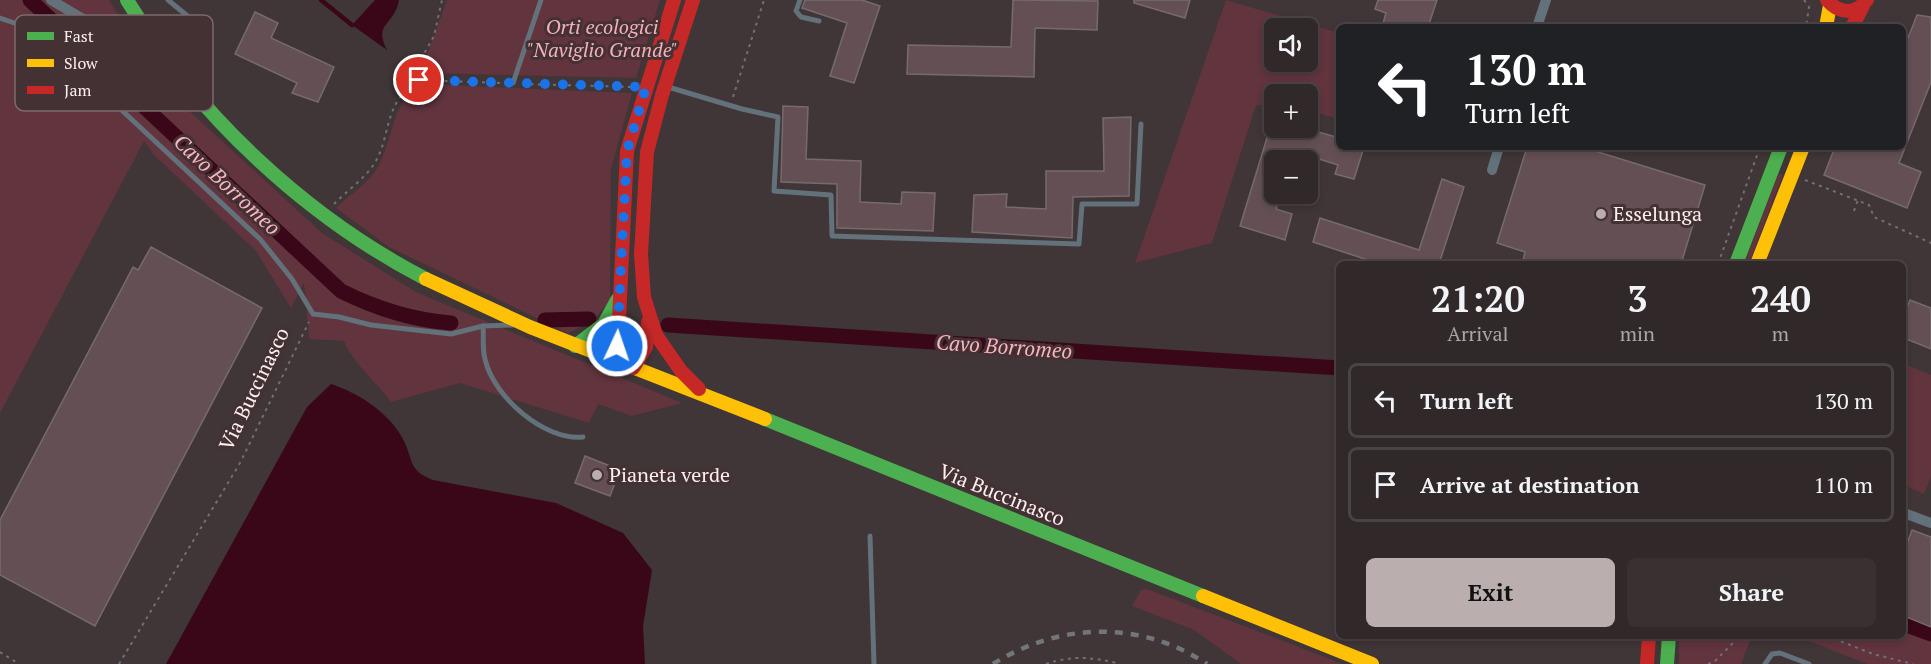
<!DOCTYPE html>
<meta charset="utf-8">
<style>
:root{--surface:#302829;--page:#383031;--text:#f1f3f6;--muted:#a8a6a8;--line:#4b4446;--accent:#baaeaf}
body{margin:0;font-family:"PT Serif",serif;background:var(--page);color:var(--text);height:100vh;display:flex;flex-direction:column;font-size:22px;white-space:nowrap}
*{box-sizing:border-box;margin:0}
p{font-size:20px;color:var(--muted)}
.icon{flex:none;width:33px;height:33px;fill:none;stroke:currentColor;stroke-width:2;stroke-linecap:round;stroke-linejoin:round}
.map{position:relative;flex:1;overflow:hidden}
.sheet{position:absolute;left:1336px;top:261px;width:570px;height:378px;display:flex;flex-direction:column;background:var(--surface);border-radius:9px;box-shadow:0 3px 9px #0003,0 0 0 2px var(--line)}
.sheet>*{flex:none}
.guide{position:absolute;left:1336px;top:24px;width:570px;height:126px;border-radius:9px;box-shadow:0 3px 9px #0003,0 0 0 2px var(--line);background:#202124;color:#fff;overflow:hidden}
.fabs{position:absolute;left:1264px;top:18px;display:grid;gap:12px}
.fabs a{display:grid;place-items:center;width:54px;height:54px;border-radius:9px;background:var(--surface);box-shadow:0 3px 9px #0003,0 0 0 2px var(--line);font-size:30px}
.pin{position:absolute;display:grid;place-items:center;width:51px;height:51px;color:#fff;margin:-26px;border:3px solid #fff;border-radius:50%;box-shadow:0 2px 6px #0007}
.me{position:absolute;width:66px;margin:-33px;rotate:3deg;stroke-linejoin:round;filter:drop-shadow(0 0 4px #0008)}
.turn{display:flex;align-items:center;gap:21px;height:126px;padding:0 30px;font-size:27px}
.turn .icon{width:78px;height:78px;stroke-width:2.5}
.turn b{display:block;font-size:42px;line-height:51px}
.eta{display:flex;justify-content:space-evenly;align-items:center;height:102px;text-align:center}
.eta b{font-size:36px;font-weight:800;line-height:42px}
.action{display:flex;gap:12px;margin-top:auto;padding:12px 30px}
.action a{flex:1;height:69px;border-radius:9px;background:var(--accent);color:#111;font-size:24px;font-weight:800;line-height:69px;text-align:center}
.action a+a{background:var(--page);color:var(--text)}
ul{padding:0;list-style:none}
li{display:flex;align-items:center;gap:18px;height:75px;margin:0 12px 9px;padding:0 18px;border:3px solid var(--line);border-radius:9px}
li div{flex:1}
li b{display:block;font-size:22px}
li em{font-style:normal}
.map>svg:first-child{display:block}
.green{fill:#61343e;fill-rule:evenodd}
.water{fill:#390717}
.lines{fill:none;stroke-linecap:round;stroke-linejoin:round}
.stream{stroke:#390717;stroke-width:4.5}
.canal{stroke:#390717;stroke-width:15}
.building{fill:#645054;stroke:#756b6d;stroke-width:1.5}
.path{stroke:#6e7177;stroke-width:2;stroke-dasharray:3 4.5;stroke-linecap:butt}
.lane{stroke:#62717a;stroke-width:5}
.street{stroke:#62717a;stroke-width:10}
.fast{stroke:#4caf50;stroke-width:14}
.slow{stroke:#ffc107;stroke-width:14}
.jam{stroke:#c62828;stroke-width:14}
.rail{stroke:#72767b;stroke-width:4.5;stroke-dasharray:8 8;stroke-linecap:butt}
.route{stroke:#1a73e8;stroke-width:10;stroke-dasharray:0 18}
.poi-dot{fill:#baaeaf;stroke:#443134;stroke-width:2}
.labels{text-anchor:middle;stroke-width:6;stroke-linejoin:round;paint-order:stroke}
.park-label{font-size:20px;font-style:italic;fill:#f4afbb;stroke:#443134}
.poi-label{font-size:20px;fill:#fceff0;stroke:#443134;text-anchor:start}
.street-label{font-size:20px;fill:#fceff0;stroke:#443134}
.water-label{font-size:21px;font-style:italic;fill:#f9b4c0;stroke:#443134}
.key{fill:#443134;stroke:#7b6a6c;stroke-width:1.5}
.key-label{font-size:16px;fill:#fceff0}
</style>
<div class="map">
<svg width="1931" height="664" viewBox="0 0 1931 664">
<rect width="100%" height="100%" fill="#403537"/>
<g class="green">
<path d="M0,0H109L160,84L322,233L416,292L682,403L632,416L598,404L589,423L460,383L391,402C376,381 354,365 344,341L309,339L304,283L291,308L256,251L154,155L144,141L0,413Z"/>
<path d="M447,0H660L636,78L423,73V66Z"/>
<path d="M1226,0L1339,33V119L1308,110V94H1275V106L1256,105L1212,243L1135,263ZM1275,28H1308V62H1275Z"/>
<path d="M421,84L632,93L611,169L610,300L594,320L568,333L389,247L336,208C349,195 371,181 379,165C394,136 391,103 421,84Z"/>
<path d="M1779,173L1783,175L1749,264H1744Z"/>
<path d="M1904,364L1931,375V477L1924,494L1904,485Z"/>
<path d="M1147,589L1343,664H1241L1194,630L1132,606L1141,590Z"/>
<path d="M1904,630L1931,641V664H1867L1796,636H1904Z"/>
<path d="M1679,636H1752L1741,664H1679Z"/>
</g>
<g class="water">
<path d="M375,0H399C394,27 373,22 387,50L352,25Z"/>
<path d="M331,384C359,393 391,414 404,441C414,462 408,470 433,480L556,503L623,533L652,570L643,626L645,664H166L307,407Z"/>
</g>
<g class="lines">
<path class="stream" d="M321,0L352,25"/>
<g class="canal">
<path d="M30,0L341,291C375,308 412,320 451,323"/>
<path d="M545,320L589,319"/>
<path d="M668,325L1340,368"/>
<path d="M1904,624L1931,634"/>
</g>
</g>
<g class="building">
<path d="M805,0H862L880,6L854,83L830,76L847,23L802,8Z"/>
<path d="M1013,0L1098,1L1097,30L1035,28L1034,77L907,74L908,45L1011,47Z"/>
<path d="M1134,0H1190L1185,18L1134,3Z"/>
<path d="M1378,0H1437L1428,27H1382L1386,13L1375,9Z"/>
<path d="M255,12L278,23L271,38L334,67L318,102L292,93L297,83L235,54Z"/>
<path d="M1917,15L1931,17V82L1899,163L1921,172L1907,208L1824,175L1835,147H1904V36L1908,38Z"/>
<path d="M783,106L808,107L806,159L861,161L860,202L901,204L902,192L935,193L933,231L837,228V184L781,182Z"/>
<path d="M1131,117L1129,196L1073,197L1072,238L972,232L974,195L1007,194L1006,207L1046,209V171H1104L1103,118Z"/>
<path d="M1270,128H1304L1340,138V147H1364L1354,179L1335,174L1338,165L1294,151L1291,160H1275V194H1281L1276,209L1292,214L1285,240L1240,226Z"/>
<path d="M1527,147H1582L1705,185L1681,264H1522L1525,252L1497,243Z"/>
<path d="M1442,179L1464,187L1439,264H1380L1313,242L1320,218L1419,250Z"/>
<path d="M151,247L262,308L95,626L0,575V520L133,267L138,270Z"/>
<path d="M1910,300L1931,308V349L1904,338V316Z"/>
<path d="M585,456L620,470L610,496L575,483Z"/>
<path d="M1912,530L1931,537V627L1904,616V552Z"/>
</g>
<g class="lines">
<g class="path">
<path d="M1804,0L1809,7L1806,27"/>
<path d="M419,80L416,68L434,36L442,0"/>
<path d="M523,84L631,87"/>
<path d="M733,97L764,0"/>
<path d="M1805,180L1869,205L1874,217L1931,243"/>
<path d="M334,204C347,191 364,179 374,164C392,136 382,103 419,80L502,83"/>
<path d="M1854,211L1858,200"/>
<path d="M1718,264L1760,147"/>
<path d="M1827,636L1873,654L1913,664"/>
<path d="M0,652L19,664"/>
<path d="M119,664L240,463L309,322"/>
<path d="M1046,664C1071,655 1094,657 1120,664"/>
<path d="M1708,664L1714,662L1740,636"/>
</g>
<g class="lane">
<path d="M800,0L796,11L801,17L819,21"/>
<path d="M0,18L23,26L55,48L260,239L292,279L313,314L339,317L371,325L451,334L483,326L513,325"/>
<path d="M162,54L190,18L168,0"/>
<path d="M513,83L541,0"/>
<path d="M668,87L742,109L778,117L774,191L831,195L832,236L1079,244L1082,204H1137L1141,124"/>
<path d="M483,326C484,336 482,349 485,359C493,396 544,441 583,437"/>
<path d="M870,536L874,664"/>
<path d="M1765,664L1772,654L1780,653L1809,664"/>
</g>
<g class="street">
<path d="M51,0L171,71"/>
<path d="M1537,27L1546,0"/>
<path d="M1492,170L1499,147"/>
<path d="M1904,513L1931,523"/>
</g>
<g class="fast">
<path d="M127,0C197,115 306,217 426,279"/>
<path d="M1736,264L1781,147"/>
<path d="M575,346L604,324L617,300"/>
<path d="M765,419L1203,596"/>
<path d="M1667,664L1669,636"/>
</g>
<g class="slow">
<path d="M1826,27L1830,5"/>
<path d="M1757,264L1803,147"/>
<path d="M426,279L530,327L765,419"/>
<path d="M1203,596L1372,664"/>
</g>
<g class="jam">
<path d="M693,0L662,95L647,152L641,254L644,297L656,335L681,371L699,389"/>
<path d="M1827,0C1839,14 1855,15 1867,0"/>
<path d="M1852,27L1863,6"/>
<path d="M617,362L627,151L674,0"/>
<path d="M633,368L646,347L648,322"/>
<path d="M1647,664L1649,636"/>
</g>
<path class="rail" d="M993,664C1060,622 1141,620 1207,664"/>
</g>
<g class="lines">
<path class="route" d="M419,80L646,87L627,151L617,346"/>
</g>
<g class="poi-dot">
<circle cx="1601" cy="214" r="6"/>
<circle cx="597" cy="475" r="6"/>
</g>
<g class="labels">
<g class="park-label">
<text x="602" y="34">Orti ecologici<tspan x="602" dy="23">"Naviglio Grande"</tspan></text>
</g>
<g class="poi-label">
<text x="1613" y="221">Esselunga</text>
<text x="609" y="482">Pianeta verde</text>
</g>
<g class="street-label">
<text transform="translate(254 389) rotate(-64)" y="7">Via Buccinasco</text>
<text transform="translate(1002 495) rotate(22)" y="7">Via Buccinasco</text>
</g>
<g class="water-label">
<text transform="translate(227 185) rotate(43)" y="7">Cavo Borromeo</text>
<text transform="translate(1004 347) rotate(4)" y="7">Cavo Borromeo</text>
</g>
</g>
<rect x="15" y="15" width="198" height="96" rx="9" class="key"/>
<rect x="27" y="32" width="27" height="8" fill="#4caf50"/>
<rect x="27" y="59" width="27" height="8" fill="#ffc107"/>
<rect x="27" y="86" width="27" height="8" fill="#c62828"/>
<g class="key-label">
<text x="64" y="42">Fast</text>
<text x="64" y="69">Slow</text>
<text x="64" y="96">Jam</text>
</g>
</svg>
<div class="fabs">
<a><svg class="icon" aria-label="sound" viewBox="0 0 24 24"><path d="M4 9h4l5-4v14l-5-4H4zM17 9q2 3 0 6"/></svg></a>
<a>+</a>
<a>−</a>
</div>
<div class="pin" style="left:419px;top:80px;background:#d93025"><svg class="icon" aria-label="arrive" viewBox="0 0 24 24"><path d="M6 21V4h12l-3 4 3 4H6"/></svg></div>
<svg class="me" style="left:617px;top:346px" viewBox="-20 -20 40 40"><circle r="17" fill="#1a73e8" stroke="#fff" stroke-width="3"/><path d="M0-11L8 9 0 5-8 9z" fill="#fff"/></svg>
<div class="guide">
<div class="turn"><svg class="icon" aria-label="left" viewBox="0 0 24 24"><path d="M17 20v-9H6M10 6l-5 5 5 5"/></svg><div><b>130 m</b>Turn left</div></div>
</div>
<section class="sheet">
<div class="eta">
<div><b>21:20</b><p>Arrival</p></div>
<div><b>3</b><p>min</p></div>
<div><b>240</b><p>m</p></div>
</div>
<ul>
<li><svg class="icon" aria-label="left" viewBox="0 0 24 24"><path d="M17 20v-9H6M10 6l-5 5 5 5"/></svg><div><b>Turn left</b></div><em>130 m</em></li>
<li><svg class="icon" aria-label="arrive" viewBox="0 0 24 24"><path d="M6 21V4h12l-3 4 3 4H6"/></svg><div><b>Arrive at destination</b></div><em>110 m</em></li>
</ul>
<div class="action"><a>Exit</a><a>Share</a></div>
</section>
</div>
